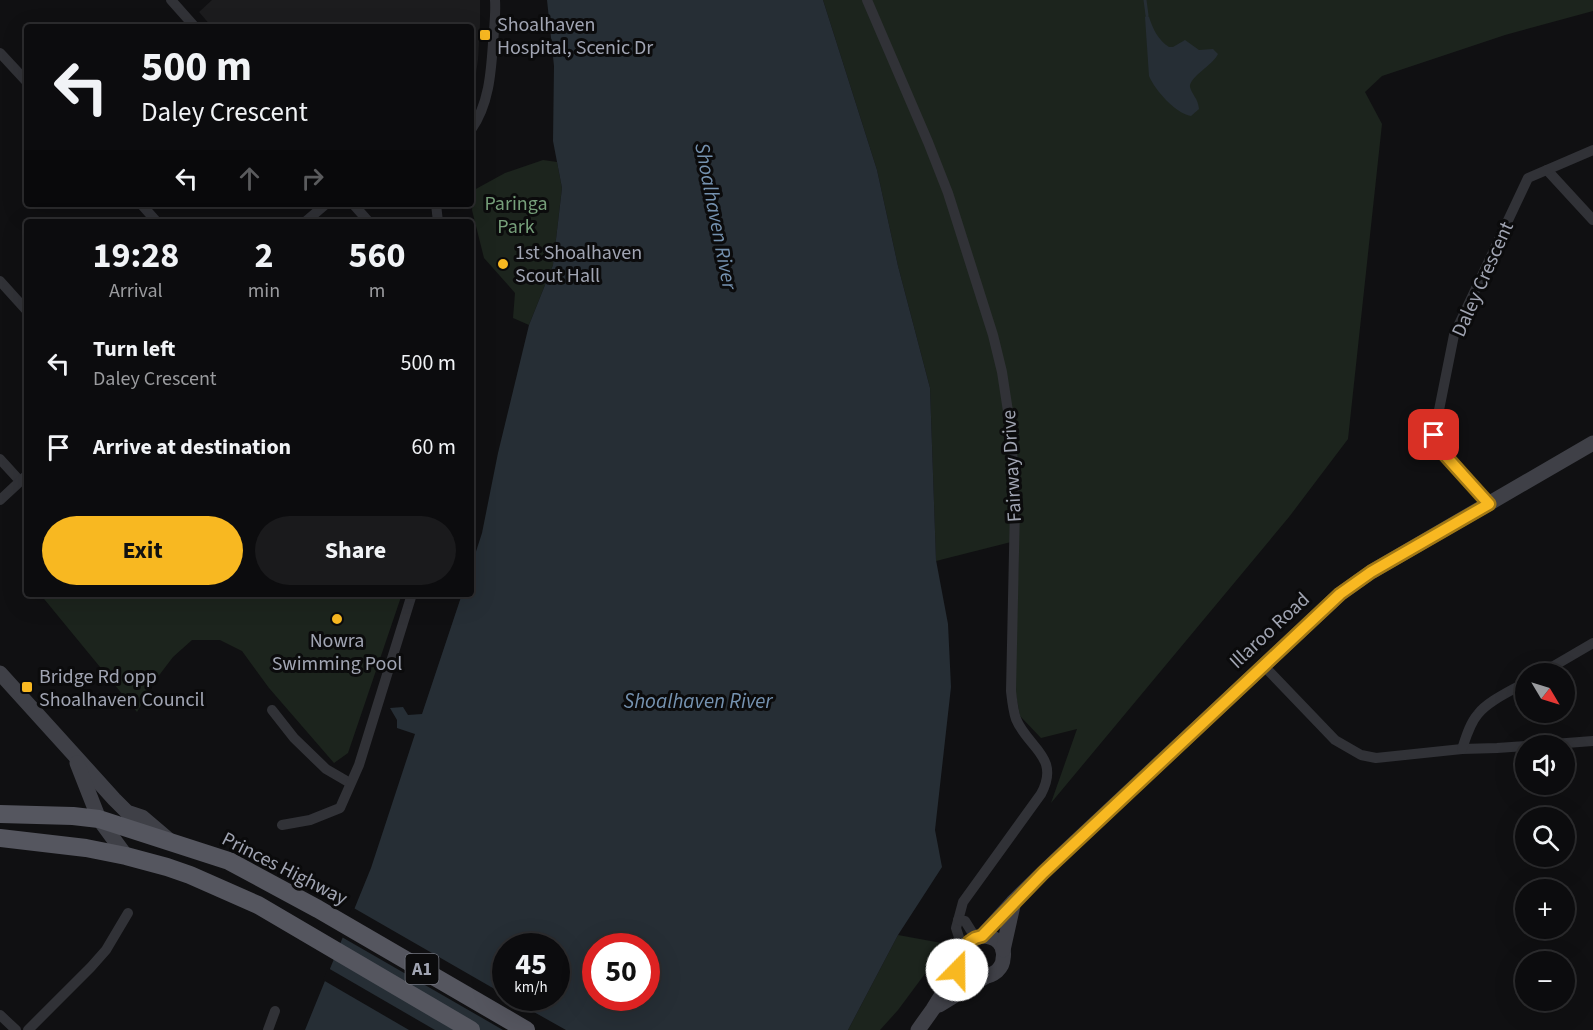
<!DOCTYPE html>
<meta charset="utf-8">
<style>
:root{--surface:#0c0c0e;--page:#1a1a1c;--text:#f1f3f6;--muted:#9a9b9e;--line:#2c2c2e;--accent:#f8b821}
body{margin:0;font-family:"Source Sans 3",sans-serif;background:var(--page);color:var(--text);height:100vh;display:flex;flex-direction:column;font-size:22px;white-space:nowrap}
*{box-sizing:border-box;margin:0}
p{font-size:20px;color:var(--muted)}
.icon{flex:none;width:33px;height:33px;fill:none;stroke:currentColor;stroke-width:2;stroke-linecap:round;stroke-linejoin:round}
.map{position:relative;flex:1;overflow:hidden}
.details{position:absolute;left:24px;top:219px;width:450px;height:378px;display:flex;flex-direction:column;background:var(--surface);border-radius:6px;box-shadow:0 6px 24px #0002,0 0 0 2px var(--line)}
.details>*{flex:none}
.top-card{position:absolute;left:24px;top:24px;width:450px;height:183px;border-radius:6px;box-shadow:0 6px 24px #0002,0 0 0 2px var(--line);background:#0c0c0e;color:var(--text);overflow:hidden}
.needle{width:39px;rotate:128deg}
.tools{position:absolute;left:1515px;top:663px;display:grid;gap:12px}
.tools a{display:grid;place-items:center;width:60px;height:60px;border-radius:50%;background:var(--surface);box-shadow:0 6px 24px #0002,0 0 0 2px var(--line);font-size:30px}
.speed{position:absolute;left:492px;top:933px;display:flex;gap:12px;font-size:30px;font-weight:700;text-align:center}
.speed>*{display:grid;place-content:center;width:78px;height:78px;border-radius:50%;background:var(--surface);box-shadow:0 6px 24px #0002,0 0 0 2px var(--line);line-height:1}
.speed small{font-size:15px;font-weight:400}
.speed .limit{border:9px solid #d22;background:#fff;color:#111}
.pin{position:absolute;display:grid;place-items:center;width:51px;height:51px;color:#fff;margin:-26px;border-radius:12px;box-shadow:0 3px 9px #0006}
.me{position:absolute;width:66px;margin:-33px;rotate:22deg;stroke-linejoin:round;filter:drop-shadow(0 0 4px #0008)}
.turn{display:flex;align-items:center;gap:21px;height:126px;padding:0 18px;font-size:27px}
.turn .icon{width:78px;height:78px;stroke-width:2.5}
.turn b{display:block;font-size:42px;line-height:51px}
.lanes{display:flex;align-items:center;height:57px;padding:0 18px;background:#0003;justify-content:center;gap:30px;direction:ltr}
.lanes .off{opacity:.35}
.eta{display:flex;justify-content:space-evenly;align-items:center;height:102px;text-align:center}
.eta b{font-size:36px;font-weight:700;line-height:42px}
.primary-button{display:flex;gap:12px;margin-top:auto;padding:12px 18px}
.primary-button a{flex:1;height:69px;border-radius:36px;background:var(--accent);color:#111;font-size:24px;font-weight:700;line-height:69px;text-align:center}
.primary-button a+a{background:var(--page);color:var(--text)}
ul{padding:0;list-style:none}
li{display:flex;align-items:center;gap:18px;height:84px;padding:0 18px}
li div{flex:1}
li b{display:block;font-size:22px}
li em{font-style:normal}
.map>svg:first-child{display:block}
.built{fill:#1c1c1e}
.green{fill:#1c241d}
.water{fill:#262e35;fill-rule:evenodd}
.pier{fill:#101012}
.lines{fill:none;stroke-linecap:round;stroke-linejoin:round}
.stream{stroke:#262e35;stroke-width:3}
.minor{stroke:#313237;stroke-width:10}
.secondary{stroke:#3f4047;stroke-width:15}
.trunk{stroke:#55565f;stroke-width:18}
.route-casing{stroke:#a17815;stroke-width:15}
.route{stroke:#f8b821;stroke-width:10}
.poi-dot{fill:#f8b821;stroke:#0b0b0c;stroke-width:2}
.labels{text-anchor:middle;stroke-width:6;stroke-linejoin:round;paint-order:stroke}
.shield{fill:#0b0b0c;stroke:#747781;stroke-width:1.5}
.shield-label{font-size:18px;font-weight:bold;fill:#a1a5b3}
.poi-label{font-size:20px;fill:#a1a5b3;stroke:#0b0b0c;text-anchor:start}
.park-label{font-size:20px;fill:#769f7a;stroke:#0b0b0c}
.street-label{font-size:20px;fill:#a1a5b3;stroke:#0b0b0c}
.water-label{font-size:21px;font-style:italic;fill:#7592b0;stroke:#0b0b0c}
</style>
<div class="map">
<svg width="1593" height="1030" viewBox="0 0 1593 1030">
<rect width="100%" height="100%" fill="#101012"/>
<path class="built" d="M212,0H480V24L478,60L472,100L471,102V27H212L199,12Z"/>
<g class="green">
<path d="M823,0H1593V11L1505,35L1382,76L1365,92L1382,124L1348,439L1289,517L1051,803L1077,729L1041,738L1020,716L1015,690L1019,540L936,561L930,388L898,266L877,170Z"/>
<path d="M543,160L557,162L562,188L553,265L529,325L513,318L515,293L484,258L472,210L474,190L505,173Z"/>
<path d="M40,594H402L348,753L334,763L269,688L242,651L220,640H192L173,657L157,678L137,712Z"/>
<path d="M898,935L947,944L898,1010L880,1030H848Z"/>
</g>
<g class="water">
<path d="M547,0H823L877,170L898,266L930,388L936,560L948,624L951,687L935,830L942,867L898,935L848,1030H305L371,868L415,734L397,728V720L390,708L403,707L408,715L422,714L462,594H471V567L482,533L498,453L529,325L553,265L562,188L553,141L554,66ZM506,946H556V998H506ZM596,946H646V998H596Z"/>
<path d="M1147,15L1149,17C1153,29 1158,40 1169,47H1173L1185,40L1199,50L1213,49L1218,54C1213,65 1189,77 1190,87C1192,95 1198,98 1199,109L1191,116C1175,113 1155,90 1149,76L1145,17Z"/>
</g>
<g class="pier">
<path d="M352,907L505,995L506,998H509L566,1030H503L340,936Z"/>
<path d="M328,968L435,1030H409L323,980Z"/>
</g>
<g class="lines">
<path class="stream" d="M1145,0L1147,15"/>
<g class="minor">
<path d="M171,0L195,27"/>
<path d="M867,0L928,142L948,193L993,335L1002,372L1011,431L1015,506L1011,691C1012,700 1013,710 1016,719C1028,748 1061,757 1041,794L963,902L956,928L964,953"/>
<path d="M0,53L27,82"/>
<path d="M471,130C489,104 491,73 493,43C494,29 496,14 495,0"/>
<path d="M1547,170L1593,220"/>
<path d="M141,204L157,222"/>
<path d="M353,204L369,222"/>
<path d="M436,204L438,222"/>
<path d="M305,222L326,204"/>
<path d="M0,281L27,311"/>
<path d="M0,459L20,481"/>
<path d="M0,500L27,475"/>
<path d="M1489,504L1435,444L1434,435L1454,335L1528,178L1593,150"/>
<path d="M1263,665L1335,740L1361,755L1376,758L1462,749L1497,748L1526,746"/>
<path d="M1540,674L1593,643"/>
<path d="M272,710L294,738L326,769L350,783"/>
<path d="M1527,746L1593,741"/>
<path d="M1462,749C1466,737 1470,723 1478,714C1488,701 1511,691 1526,682"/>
<path d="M282,825L310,820L340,808L359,765L412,594"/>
<path d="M958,920L965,921L975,937"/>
<path d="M0,1015L16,1030"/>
<path d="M28,1030L91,967L106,950L128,913"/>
<path d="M268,1030L275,1011"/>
</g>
<g class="secondary">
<path d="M0,673L114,799L127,812L142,817L169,840"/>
<path d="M77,763L99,819L126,856"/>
<path d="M982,936C995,936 1006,944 1003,959C1003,964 1000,968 997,971C973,991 945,946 982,936L1014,901L1056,860L1340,594L1371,572L1593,443"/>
<path d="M1003,950L1014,901"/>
<path d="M939,1005L988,975"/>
<path d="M918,1030L933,1009L964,959"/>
</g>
<g class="trunk">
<path d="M0,814L73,816L99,819L229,861L318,909L526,1030"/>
<path d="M0,838L86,848L126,856L167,867L190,875L258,905L471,1030"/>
</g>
</g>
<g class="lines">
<defs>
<path id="route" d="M957,970L964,959V953L969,942L975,938L982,936L1043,873L1340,594L1371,572L1489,504L1435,444L1434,435"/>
</defs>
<use href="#route" class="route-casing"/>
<use href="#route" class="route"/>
</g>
<g class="poi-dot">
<rect x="479" y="29" width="12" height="12" rx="3"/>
<circle cx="503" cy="264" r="6"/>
<circle cx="337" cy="619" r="6"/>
<rect x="21" y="681" width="12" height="12" rx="3"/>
</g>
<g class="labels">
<rect class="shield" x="405.5" y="954" width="33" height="30" rx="4.5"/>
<g class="shield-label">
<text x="422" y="975">A1</text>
</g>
<g class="poi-label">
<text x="497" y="31">Shoalhaven<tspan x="497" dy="23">Hospital, Scenic Dr</tspan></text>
<text x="515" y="259">1st Shoalhaven<tspan x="515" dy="23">Scout Hall</tspan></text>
<text x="337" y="647" text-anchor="middle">Nowra<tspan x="337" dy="23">Swimming Pool</tspan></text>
<text x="39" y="683">Bridge Rd opp<tspan x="39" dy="23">Shoalhaven Council</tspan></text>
</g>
<g class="park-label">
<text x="516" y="210">Paringa<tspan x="516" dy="23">Park</tspan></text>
</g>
<g class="street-label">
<text transform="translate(1482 279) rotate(-66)" y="7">Daley Crescent</text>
<text transform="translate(1011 466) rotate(-93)" y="7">Fairway Drive</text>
<text transform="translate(1269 630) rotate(-43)" y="7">Illaroo Road</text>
<text transform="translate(285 868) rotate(27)" y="7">Princes Highway</text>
</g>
<g class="water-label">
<text transform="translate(716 216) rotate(79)" y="7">Shoalhaven River</text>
<text x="698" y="708">Shoalhaven River</text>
</g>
</g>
</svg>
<div class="tools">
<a><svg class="needle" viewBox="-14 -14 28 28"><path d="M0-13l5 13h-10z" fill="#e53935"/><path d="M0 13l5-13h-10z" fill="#9a9b9e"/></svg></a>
<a><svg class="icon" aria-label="sound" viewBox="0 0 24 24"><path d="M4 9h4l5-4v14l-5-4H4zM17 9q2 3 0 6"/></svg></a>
<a><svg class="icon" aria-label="search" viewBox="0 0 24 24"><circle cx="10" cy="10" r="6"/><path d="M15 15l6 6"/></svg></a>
<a>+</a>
<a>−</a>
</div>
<div class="speed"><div>45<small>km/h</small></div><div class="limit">50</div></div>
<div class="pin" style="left:1434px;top:435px;background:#d93025"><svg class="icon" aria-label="arrive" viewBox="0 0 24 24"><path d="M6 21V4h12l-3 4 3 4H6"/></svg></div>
<svg class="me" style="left:957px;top:970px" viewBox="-20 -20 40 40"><circle r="19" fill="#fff"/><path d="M0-13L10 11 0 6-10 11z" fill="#f8b821"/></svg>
<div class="top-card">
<div class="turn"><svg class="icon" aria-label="left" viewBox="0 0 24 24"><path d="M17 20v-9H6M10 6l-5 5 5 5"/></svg><div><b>500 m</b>Daley Crescent</div></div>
<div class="lanes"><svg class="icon" aria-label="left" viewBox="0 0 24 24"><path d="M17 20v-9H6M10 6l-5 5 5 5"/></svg><svg class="icon off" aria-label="ahead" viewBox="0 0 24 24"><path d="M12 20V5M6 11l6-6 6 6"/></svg><svg class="icon off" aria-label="right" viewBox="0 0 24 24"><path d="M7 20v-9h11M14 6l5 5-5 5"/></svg></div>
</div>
<section class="details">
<div class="eta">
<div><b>19:28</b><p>Arrival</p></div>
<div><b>2</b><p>min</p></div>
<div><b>560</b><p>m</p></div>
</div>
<ul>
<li><svg class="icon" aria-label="left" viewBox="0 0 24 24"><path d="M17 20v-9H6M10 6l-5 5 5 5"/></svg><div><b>Turn left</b><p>Daley Crescent</p></div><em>500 m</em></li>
<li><svg class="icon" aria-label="arrive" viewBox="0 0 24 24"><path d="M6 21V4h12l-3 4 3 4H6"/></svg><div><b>Arrive at destination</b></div><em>60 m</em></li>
</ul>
<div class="primary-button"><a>Exit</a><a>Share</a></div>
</section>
</div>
